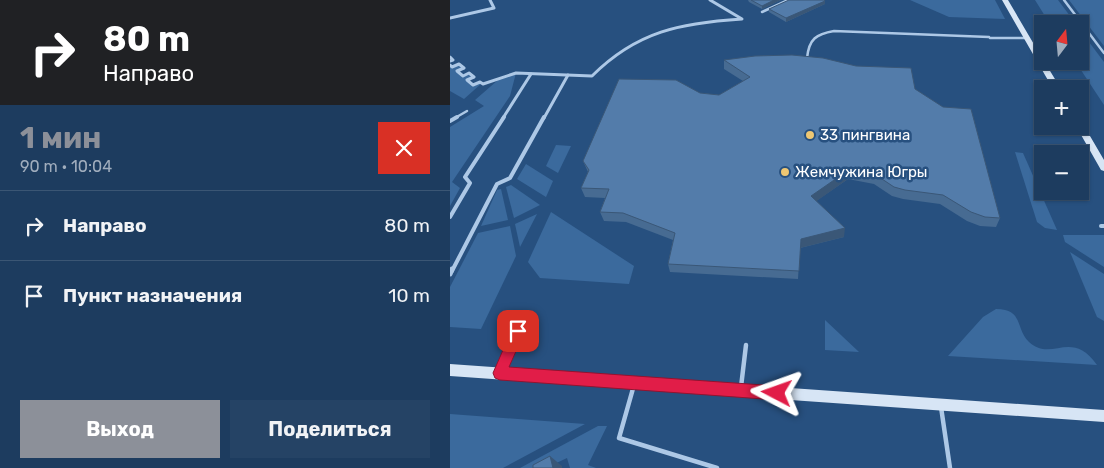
<!DOCTYPE html>
<html lang="ru">
<meta charset="utf-8">
<style>
:root{--surface:#1d3c5f;--page:#254365;--text:#f1f3f6;--muted:#a0adbd;--line:#3b5674;--accent:#8c9099}
body{margin:0;font-family:Rubik,sans-serif;background:var(--page);color:var(--text);height:100vh;display:flex;flex-direction:column;font-size:19px;white-space:nowrap}
*{box-sizing:border-box;margin:0}
p{font-size:16px;color:var(--muted)}
.icon{flex:none;width:28px;height:28px;fill:none;stroke:currentColor;stroke-width:2;stroke-linecap:round;stroke-linejoin:round}
.map{position:relative;flex:1;overflow:hidden}
.sheet{display:flex;flex-direction:column;background:var(--surface);width:450px}
.sheet>*{flex:none}
.top-card{background:#202124;color:#fff;overflow:hidden}
.needle{width:32px;rotate:16deg}
.controls{position:absolute;left:584px;top:15px;display:grid;gap:10px}
.controls a{display:grid;place-items:center;width:55px;height:55px;border-radius:0px;background:var(--surface);box-shadow:0 1px 4px #0004,0 0 0 1px var(--line);font-size:25px}
.pin{position:absolute;display:grid;place-items:center;width:42px;height:42px;color:#fff;margin:-21px;border-radius:10px;box-shadow:0 2px 8px #0006}
.me{position:absolute;width:55px;margin:-28px;rotate:274deg;stroke-linejoin:round;filter:drop-shadow(0 0 4px #0008)}
.turn{display:flex;align-items:center;gap:18px;height:105px;padding:0 20px;font-size:22px}
.turn .icon{width:65px;height:65px;stroke-width:2.5}
.turn b{display:block;font-size:35px;line-height:42px}
.round{display:grid;place-items:center;flex:none;width:52px;height:52px;border-radius:0px;background:var(--page)}
.headline{display:flex;align-items:center;justify-content:space-between;height:85px;padding:0 20px}
h1{font-size:30px;font-weight:700;line-height:38px;color:var(--accent)}
.button{display:flex;gap:10px;margin-top:auto;padding:10px 20px}
.button a{flex:1;height:58px;border-radius:0px;background:var(--accent);color:#fff;font-size:20px;font-weight:700;line-height:58px;text-align:center}
.button a+a{background:var(--page);color:var(--text)}
ul{padding:0;list-style:none}
li{display:flex;align-items:center;gap:15px;height:70px;padding:0 20px;border-top:1px solid var(--line)}
li div{flex:1}
li b{display:block;font-size:19px}
li em{font-style:normal}
main{display:flex;flex:1;min-height:0}
.map>svg:first-child{display:block}
.green{fill:#3b6a9d}
.lines{fill:none;stroke-linecap:round;stroke-linejoin:round}
.service-far2{stroke:#adc8e6;stroke-width:2.5}
.service-far1{stroke:#adc8e6;stroke-width:4}
.service{stroke:#adc8e6;stroke-width:4.5}
.pedestrian-far2{stroke:#adc8e6;stroke-width:3}
.pedestrian-far1{stroke:#adc8e6;stroke-width:4}
.pedestrian{stroke:#adc8e6;stroke-width:5}
.secondary{fill:#d7e5f5;fill-rule:evenodd}
.wall{fill:#476b92}
.shaded-wall{fill:#3a5777}
.building{fill:#537caa;stroke:#3a5777}
.route{fill:#e11d48;stroke:#92132f}
.poi-dot{fill:#eec773;stroke:#27507f;stroke-width:2}
.labels{text-anchor:middle;stroke-width:5;stroke-linejoin:round;paint-order:stroke}
.poi-label{font-size:15px;fill:#fff;stroke:#27507f;text-anchor:start}
</style>
<main>
<section class="sheet">
<div class="top-card">
<div class="turn"><svg class="icon" aria-label="right" viewBox="0 0 24 24"><path d="M7 20v-9h11M14 6l5 5-5 5"/></svg><div><b>80 m</b>Направо</div></div>
</div>
<div class="headline"><div><h1>1 мин</h1><p>90 m · 10:04</p></div><a class="round" style="background:#d93025;color:#fff"><svg class="icon" aria-label="close" viewBox="0 0 24 24"><path d="M6 6l12 12M18 6L6 18"/></svg></a></div>
<ul>
<li><svg class="icon" aria-label="right" viewBox="0 0 24 24"><path d="M7 20v-9h11M14 6l5 5-5 5"/></svg><div><b>Направо</b></div><em>80 m</em></li>
<li><svg class="icon" aria-label="arrive" viewBox="0 0 24 24"><path d="M6 21V4h12l-3 4 3 4H6"/></svg><div><b>Пункт назначения</b></div><em>10 m</em></li>
</ul>
<div class="button"><a>Выход</a><a>Поделиться</a></div>
</section>
<div class="map">
<svg width="654" height="468" viewBox="0 0 654 468">
<rect width="100%" height="100%" fill="#27507f"/>
<g class="green">
<path d="M460,0H545L555,19L499,17Z"/>
<path d="M585,0H608L626,24H600Z"/>
<path d="M619,0H654V46Z"/>
<path d="M630,30L654,62V105L625,61H630Z"/>
<path d="M9,64L14,68L7,71L12,76L19,73L24,77L18,80L23,85L32,83L14,99L0,91V65L2,67Z"/>
<path d="M66,73L60,96L2,182L10,188L0,206V127L34,106L25,100L48,80Z"/>
<path d="M106,145L121,146L108,173L96,166Z"/>
<path d="M565,152L573,153L607,230L595,228L587,222Z"/>
<path d="M76,164L103,181L96,197L67,179Z"/>
<path d="M61,185L90,205L64,218L56,187Z"/>
<path d="M51,189L58,220L31,226L47,190Z"/>
<path d="M101,212L184,266L179,284L90,278L78,262Z"/>
<path d="M87,214L70,247L65,224Z"/>
<path d="M60,226L66,256L31,329L0,327V287L28,233Z"/>
<path d="M613,235H654V267L615,242Z"/>
<path d="M620,252L654,274V321L647,317Z"/>
<path d="M546,309C574,309 565,329 579,342C602,363 621,328 647,365L498,356L533,317Z"/>
<path d="M375,320L409,352L375,350Z"/>
<path d="M0,414L135,424L53,468H0Z"/>
<path d="M148,426H157L138,465L146,468H120L117,458L96,468H70Z"/>
</g>
<g class="lines">
<g class="service-far2">
<path d="M614,0L654,53"/>
<path d="M312,12L338,0"/>
<path d="M540,38H577"/>
<path d="M357,58C359,39 366,34 384,31L539,37"/>
<path d="M5,118L17,111"/>
</g>
<g class="service-far1">
<path d="M0,121L7,117"/>
<path d="M651,226H654"/>
</g>
<g class="service">
<path d="M51,371L68,331"/>
<path d="M184,385L169,438L267,468"/>
<path d="M291,387L296,345"/>
<path d="M491,407L500,468"/>
</g>
<g class="pedestrian-far2">
<path d="M0,18L44,8L40,0"/>
<path d="M0,57L3,60L0,61"/>
<path d="M0,65L2,67L9,64L14,68L7,71L13,76L19,73L24,77L17,80L23,85L30,82L33,84L66,73L142,76C187,31 231,23 292,19L260,0"/>
<path d="M53,118L81,74"/>
<path d="M94,118L118,75"/>
</g>
<g class="pedestrian-far1">
<path d="M0,217L20,183L15,177L54,117"/>
<path d="M2,271L47,184L60,178L94,117"/>
</g>
<path class="pedestrian" d="M0,274L2,269"/>
<g class="secondary">
<path d="M552,0H558L592,58V61H594L611,89H603Z"/>
<path d="M630,123L633,124L654,160V171L651,170L626,126H630Z"/>
<path d="M0,364L654,410V422L0,376Z"/>
</g>
</g>
<g class="wall">
<path d="M298,0H331L312,9L299,2Z"/>
<path d="M375,4L336,22L319,12V9Z"/>
<path d="M274,60L465,89L550,218L546,227L530,226L517,221L490,204L453,199L442,196L424,184L398,179L366,201L394,237L350,248L348,279L220,272L218,264L223,240L176,222L154,221L150,212L155,198L135,197L131,188L138,172L133,161L250,93L269,95L293,81L274,69Z"/>
</g>
<g class="shaded-wall">
<path d="M324,0H331L312,9V6Z"/>
<path d="M375,1V4L336,22V18Z"/>
<path d="M400,169L398,179L361,205V196Z"/>
<path d="M395,228L394,237L350,248L348,279L351,239Z"/>
<path d="M100,456L112,466V468H103Z"/>
</g>
<g class="building">
<path d="M301,0H324L312,6Z"/>
<path d="M339,0H374L375,1L336,18L319,9Z"/>
<path d="M342,55L373,58L406,66L461,68L465,89L493,107L521,109L550,218L535,217L521,212L493,195L455,190L444,187L426,175L400,169L361,196L395,228L351,239L349,271L218,264L225,233L173,213L150,212L159,189L131,188L139,170L133,161L169,79L226,80L250,93L269,95L300,77L274,60L305,56Z"/>
<path d="M100,456L103,468H83V465Z"/>
</g>
<path class="route" d="M68,325L73,327L75,331L59,367L327,386L332,388L334,393L332,398L327,400L50,380L45,378L43,373L63,327Z"/>
<g class="poi-dot">
<circle cx="360" cy="135" r="5"/>
<circle cx="335" cy="172" r="5"/>
</g>
<g class="labels">
<g class="poi-label">
<text x="370" y="140">33 пингвина</text>
<text x="345" y="177">Жемчужина Югры</text>
</g>
</g>
</svg>
<div class="controls">
<a><svg class="needle" viewBox="-14 -14 28 28"><path d="M0-13l5 13h-10z" fill="#e53935"/><path d="M0 13l5-13h-10z" fill="#a0adbd"/></svg></a>
<a>+</a>
<a>−</a>
</div>
<div class="pin" style="left:68px;top:331px;background:#d93025"><svg class="icon" aria-label="arrive" viewBox="0 0 24 24"><path d="M6 21V4h12l-3 4 3 4H6"/></svg></div>
<svg class="me" style="left:327px;top:393px" viewBox="-20 -20 40 40"><path d="M0-17L14 15 0 8-14 15z" fill="#e11d48" stroke="#fff" stroke-width="4"/></svg>
</div>
</main>
